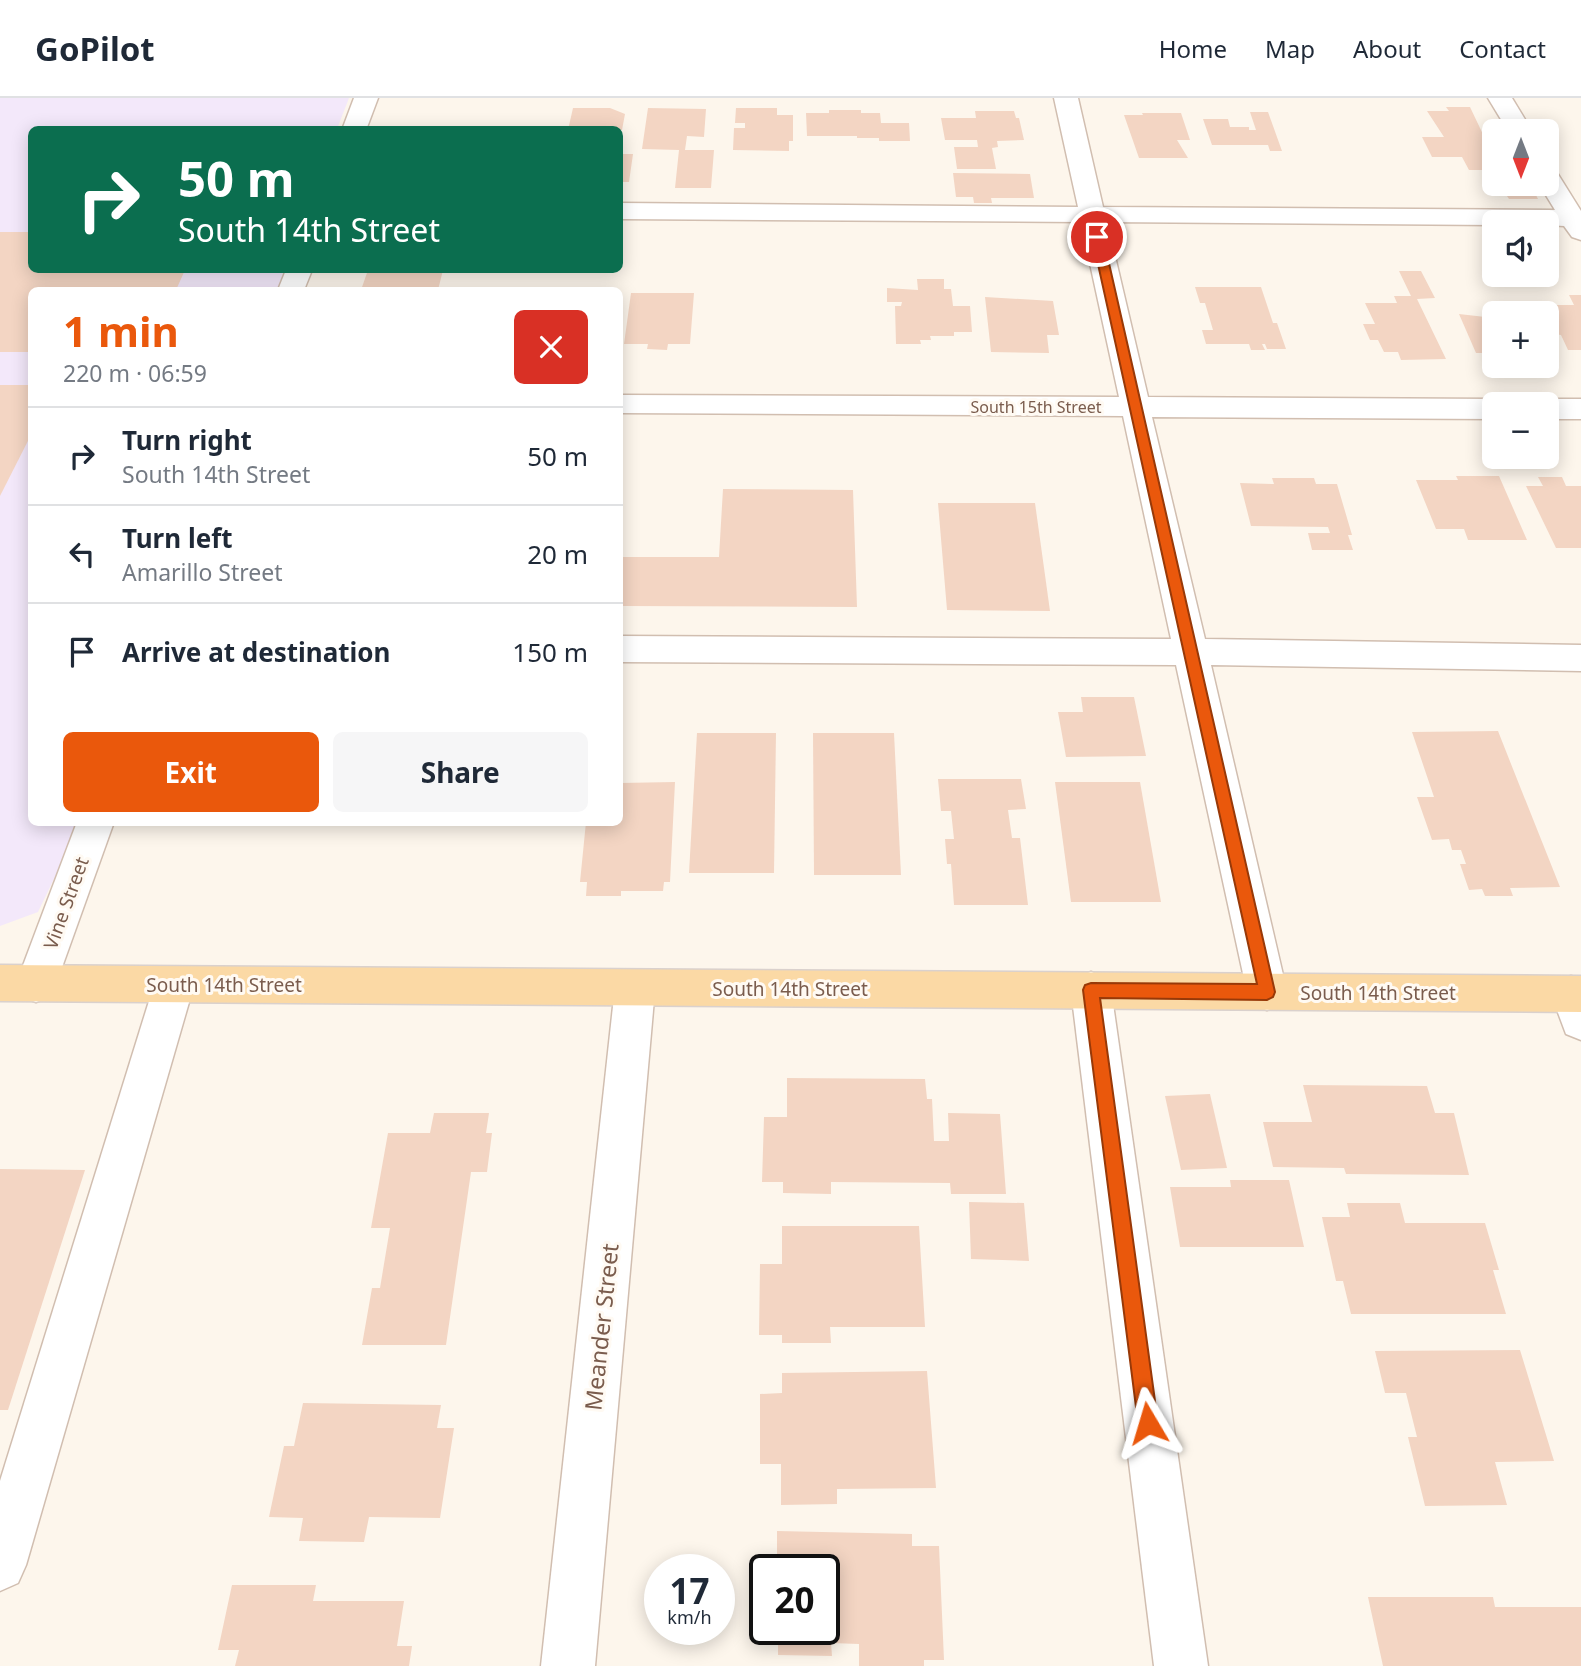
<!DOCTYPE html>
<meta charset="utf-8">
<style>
:root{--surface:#fff;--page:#f6f6f7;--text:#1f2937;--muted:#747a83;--line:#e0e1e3;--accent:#ea580c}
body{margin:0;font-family:"Noto Sans",sans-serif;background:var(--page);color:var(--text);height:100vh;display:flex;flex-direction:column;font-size:26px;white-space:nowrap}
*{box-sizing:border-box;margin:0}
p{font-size:23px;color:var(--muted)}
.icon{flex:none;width:38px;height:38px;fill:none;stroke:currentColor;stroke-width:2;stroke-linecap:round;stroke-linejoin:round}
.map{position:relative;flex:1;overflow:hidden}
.side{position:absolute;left:28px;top:189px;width:595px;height:539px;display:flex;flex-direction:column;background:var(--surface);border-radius:10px;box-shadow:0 4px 18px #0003}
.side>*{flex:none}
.guide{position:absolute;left:28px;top:28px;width:595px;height:147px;border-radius:10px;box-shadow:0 4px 18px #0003;background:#0b6e4f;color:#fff;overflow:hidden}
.needle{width:46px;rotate:180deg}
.tools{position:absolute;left:1482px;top:21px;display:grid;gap:14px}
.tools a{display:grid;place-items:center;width:77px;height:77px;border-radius:10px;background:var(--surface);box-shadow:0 4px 18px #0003;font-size:35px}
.speed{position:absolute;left:644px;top:1456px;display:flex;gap:14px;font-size:35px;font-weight:700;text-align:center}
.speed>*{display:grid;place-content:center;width:91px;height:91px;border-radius:50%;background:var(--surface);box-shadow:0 4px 18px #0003;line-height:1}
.speed small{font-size:18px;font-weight:400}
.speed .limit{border:4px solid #111;border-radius:10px;background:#fff;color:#111}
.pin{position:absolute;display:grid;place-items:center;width:60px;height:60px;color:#fff;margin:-30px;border:4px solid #fff;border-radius:50%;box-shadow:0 2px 7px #0007}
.me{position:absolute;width:77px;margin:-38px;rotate:353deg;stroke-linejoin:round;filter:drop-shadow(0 0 5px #0008)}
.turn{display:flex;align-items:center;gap:24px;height:147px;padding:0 35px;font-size:32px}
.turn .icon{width:91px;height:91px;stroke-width:2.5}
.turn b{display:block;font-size:49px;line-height:60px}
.round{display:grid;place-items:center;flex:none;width:74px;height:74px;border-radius:10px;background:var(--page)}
.headline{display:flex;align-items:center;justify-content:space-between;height:119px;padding:0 35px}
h1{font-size:42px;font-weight:700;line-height:52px;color:var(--accent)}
.primary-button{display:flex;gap:14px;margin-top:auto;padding:14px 35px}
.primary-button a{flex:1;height:80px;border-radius:10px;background:var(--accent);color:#fff;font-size:28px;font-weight:700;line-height:80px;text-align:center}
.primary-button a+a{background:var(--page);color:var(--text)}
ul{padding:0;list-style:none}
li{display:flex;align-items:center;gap:21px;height:98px;padding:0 35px;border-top:2px solid var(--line)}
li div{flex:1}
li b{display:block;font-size:26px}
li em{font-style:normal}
header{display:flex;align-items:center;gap:42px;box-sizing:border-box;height:98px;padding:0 35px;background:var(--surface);border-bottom:2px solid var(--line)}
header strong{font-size:33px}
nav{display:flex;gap:38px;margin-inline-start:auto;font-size:24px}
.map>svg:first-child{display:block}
.education{fill:#f3e8fa}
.building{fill:#f3d5c3}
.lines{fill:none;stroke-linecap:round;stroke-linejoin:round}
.minor-casing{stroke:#d1beb0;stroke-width:3}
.major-casing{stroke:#dad1cd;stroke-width:3}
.minor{fill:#fff;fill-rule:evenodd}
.major{fill:#fbd9a5;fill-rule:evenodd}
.route{fill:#ea580c;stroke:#983908;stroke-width:2}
.labels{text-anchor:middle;stroke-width:6;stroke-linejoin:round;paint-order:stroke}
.far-street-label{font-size:16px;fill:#7a5c4d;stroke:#fffaf3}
.street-label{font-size:19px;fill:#7a5c4d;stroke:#fffaf3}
.near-street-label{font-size:23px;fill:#7a5c4d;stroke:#fffaf3}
</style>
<header>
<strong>GoPilot</strong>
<nav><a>Home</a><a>Map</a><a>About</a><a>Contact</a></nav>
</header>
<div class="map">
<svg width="1581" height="1568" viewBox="0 0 1581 1568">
<rect width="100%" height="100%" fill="#fdf6ec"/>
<path class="education" d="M0,0H349L337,31L32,32V172H284L277,192H32V724L77,725L64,760L38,814L0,828Z"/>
<g class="building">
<path d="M1446,9H1470L1489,49H1485L1494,71V78L1491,72H1469L1462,59H1432L1422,39H1444L1427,13H1449Z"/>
<path d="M573,10H610L625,16L622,32H568Z"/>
<path d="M648,10L706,11L704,39L687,38L685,52H714L711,90H675L679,52L642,51Z"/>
<path d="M736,10H777V17H793V43H789V53L733,52L734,30H745V25H735Z"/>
<path d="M829,12H861V15H880L881,25H909L910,43H879V40H857V38H807L806,15H829Z"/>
<path d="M975,13H1014L1016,20H1019L1024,42L997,43L998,49L992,50L996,71H957L954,49H978L977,42H945L941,20H976Z"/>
<path d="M1250,14H1268L1282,53H1270L1268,47H1212L1203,21H1228L1230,29H1249V32H1256Z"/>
<path d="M1142,15H1181L1190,42H1177L1188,60H1139L1124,17H1143Z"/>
<path d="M620,56H633L629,84H620Z"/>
<path d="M953,75L1030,76L1034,100H991L992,105H974L973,99H956Z"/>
<path d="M1499,86H1536L1539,91H1533L1538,101H1509Z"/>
<path d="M0,134H32V172H185L176,192H32V254H0Z"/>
<path d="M368,172H443L438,192H361Z"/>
<path d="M1399,173H1421L1435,200L1417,201L1446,261L1401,262L1398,254H1384L1378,242H1370L1363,226H1375L1365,205H1397L1394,198H1411Z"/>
<path d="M917,181H944V191H951L953,208H970L972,234H954V238H930L931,242H920L921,246H896L895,208H901L902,204H887V190L918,192Z"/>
<path d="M1195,189H1261L1273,225H1277L1286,251H1267L1265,246H1262L1265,252H1251L1249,246H1206L1202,232H1213L1205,205H1200Z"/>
<path d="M631,195H694L690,246H668L667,252L647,251L648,246H624Z"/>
<path d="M1569,197H1581V252H1568L1561,237L1553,236L1547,225V220H1552L1545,207H1574Z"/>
<path d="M985,199L1053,203L1059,237H1047L1049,255L991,254Z"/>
<path d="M1459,216L1494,220V260L1492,255H1476Z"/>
<path d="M0,287H32V335L0,398Z"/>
<path d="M1456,378H1499L1527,442H1468L1464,431H1436L1416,382H1458Z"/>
<path d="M1538,379H1562L1566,388H1581V450H1556L1526,388H1543Z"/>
<path d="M1272,380H1314L1316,386H1337L1352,437H1348L1353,452H1312L1308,435H1330L1328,429L1251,428L1240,385L1274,386Z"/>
<path d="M723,391L853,392L857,509L620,508V459H719Z"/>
<path d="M938,405H1035L1050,513L947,512Z"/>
<path d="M1081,599H1134L1146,658L1066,659L1058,614H1083Z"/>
<path d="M1498,633L1513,671L1560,789L1510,790L1513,798H1485L1482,791L1469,792L1460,766H1466L1461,752H1452L1449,741L1432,742L1417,699H1434L1412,634Z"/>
<path d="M697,635H776L774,775H689Z"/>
<path d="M813,635H894L901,777H814Z"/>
<path d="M938,681H1021L1026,711L1008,712L1012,740H1020L1028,807H954L951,766H947L945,741H954L951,713H941Z"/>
<path d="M675,684L670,784H664L663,793H621V798H586L587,784H580L586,724H620V685Z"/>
<path d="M1055,684H1140L1161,804H1071Z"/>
<path d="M787,980L925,981L927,1001H932L934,1043H949L948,1015L1000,1016L1006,1096H951L950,1085L831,1084V1096L783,1095V1084H762L764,1019H787Z"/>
<path d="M1303,987L1427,988L1435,1015H1454L1469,1077L1346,1076L1344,1070L1273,1069L1263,1024H1312Z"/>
<path d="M1210,996L1227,1070L1181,1072L1165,998Z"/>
<path d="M434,1015H489L486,1035H492L487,1074H471L446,1247H362L372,1190H380L390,1130H371L388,1035H430Z"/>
<path d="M0,1071L85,1072L8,1312H0Z"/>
<path d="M1230,1082H1289L1304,1149H1180L1170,1089H1231Z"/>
<path d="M969,1104L1024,1105L1029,1163L971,1161Z"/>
<path d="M1347,1105H1400L1405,1125H1485L1499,1172H1493L1506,1216H1351L1343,1183H1336L1322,1119H1350Z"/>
<path d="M782,1128H919L925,1229H830L831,1245H782V1237H759L760,1166H782Z"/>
<path d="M1520,1252L1554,1363L1495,1364L1507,1407L1425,1408L1408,1339H1417L1406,1295H1385L1375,1253Z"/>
<path d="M927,1273L936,1390L837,1391V1406L781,1407V1366H760V1296L782,1295V1275Z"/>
<path d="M303,1305L441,1307L437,1330H454L440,1420L369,1419L364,1444L299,1443L303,1420L269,1419L284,1348H294Z"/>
<path d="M777,1433L912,1436V1448H939L944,1562H924V1568H859V1546L831,1545L832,1558L778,1557V1531H824V1472H777Z"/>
<rect x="758" y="1481" width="7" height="52"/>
<path d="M232,1487H316L313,1503H404L397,1548H412L409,1568H235L239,1552H218Z"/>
<path d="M1368,1499H1493L1495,1509H1581V1568H1383Z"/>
</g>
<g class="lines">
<defs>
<g id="minor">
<path d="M354,0H378L366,32H342Z"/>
<path d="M1054,0H1078L1103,109L1555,112L1539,86H1547V71L1556,73L1581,113V142L1572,139L1564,128L1547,127V124H1494V127L1107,124L1148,299L1494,301L1506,306H1494V321L1152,319L1205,541L1581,547V573L1211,567L1287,894L1281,907L1267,912L1253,907L1247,894L1176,567L620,564V538L1171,541L1123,318L620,315V297L1119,299L1081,124L620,121V105L1078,109Z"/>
<path d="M1488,0H1512L1532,33H1508Z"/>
<path d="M286,172H312L304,192H278Z"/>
<path d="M1547,301H1581V321H1547V306H1535Z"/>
<path d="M77,724H114L56,886L50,899L36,904L22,899L16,886Z"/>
<path d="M174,869L188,874L194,887L26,1467L18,1485L0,1493V1383L154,887L160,874Z"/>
<path d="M635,872L649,877L655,890L595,1568H541L615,890L621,877Z"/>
<path d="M1091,874L1105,879L1111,892L1208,1568H1154L1071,892L1077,879Z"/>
<path d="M1571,878L1581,881V942L1566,936L1551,896L1557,883Z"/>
</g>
<path id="major" d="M0,867L1581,878V914L0,903Z"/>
</defs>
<use href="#minor" class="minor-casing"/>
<use href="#major" class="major-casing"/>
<use href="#minor" class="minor"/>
<use href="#major" class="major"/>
</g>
<path class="route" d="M1097,136L1103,139L1275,894L1273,899L1267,902L1100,900L1158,1325L1156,1332L1148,1335L1141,1332L1138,1325L1083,892L1085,887L1091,885L1257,886L1092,139Z"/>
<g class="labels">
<g class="far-street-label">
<text x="1036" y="315">South 15th Street</text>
</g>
<g class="street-label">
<text transform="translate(66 805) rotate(-70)" y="7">Vine Street</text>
<text x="224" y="894">South 14th Street</text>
<text x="790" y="898">South 14th Street</text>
<text x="1378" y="902">South 14th Street</text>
</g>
<g class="near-street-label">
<text transform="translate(602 1229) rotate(-84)" y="8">Meander Street</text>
</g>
</g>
</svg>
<div class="tools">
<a><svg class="needle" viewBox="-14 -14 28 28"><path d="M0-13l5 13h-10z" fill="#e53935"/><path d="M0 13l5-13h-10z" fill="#747a83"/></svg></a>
<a><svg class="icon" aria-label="sound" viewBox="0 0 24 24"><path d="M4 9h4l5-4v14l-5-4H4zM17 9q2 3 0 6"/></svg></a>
<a>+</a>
<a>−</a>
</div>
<div class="speed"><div>17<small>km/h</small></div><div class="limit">20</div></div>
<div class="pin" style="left:1097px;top:139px;background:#d93025"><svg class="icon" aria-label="arrive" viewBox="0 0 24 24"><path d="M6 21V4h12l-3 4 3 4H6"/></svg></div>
<svg class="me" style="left:1148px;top:1325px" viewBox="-20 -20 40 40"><path d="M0-17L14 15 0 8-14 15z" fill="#ea580c" stroke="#fff" stroke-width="4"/></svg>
<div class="guide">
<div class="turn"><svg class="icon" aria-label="right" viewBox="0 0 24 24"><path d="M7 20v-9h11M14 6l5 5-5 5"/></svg><div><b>50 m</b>South 14th Street</div></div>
</div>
<section class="side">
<div class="headline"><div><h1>1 min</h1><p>220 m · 06:59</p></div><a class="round" style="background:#d93025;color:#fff"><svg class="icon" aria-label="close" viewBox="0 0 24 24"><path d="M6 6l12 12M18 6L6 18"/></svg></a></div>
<ul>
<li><svg class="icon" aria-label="right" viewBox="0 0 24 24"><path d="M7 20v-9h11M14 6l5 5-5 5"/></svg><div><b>Turn right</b><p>South 14th Street</p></div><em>50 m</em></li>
<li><svg class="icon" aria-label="left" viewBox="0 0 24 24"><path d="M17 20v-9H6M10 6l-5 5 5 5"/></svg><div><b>Turn left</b><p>Amarillo Street</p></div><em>20 m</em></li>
<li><svg class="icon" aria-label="arrive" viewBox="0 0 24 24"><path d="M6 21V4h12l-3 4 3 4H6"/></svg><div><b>Arrive at destination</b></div><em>150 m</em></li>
</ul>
<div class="primary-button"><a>Exit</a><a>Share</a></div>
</section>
</div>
